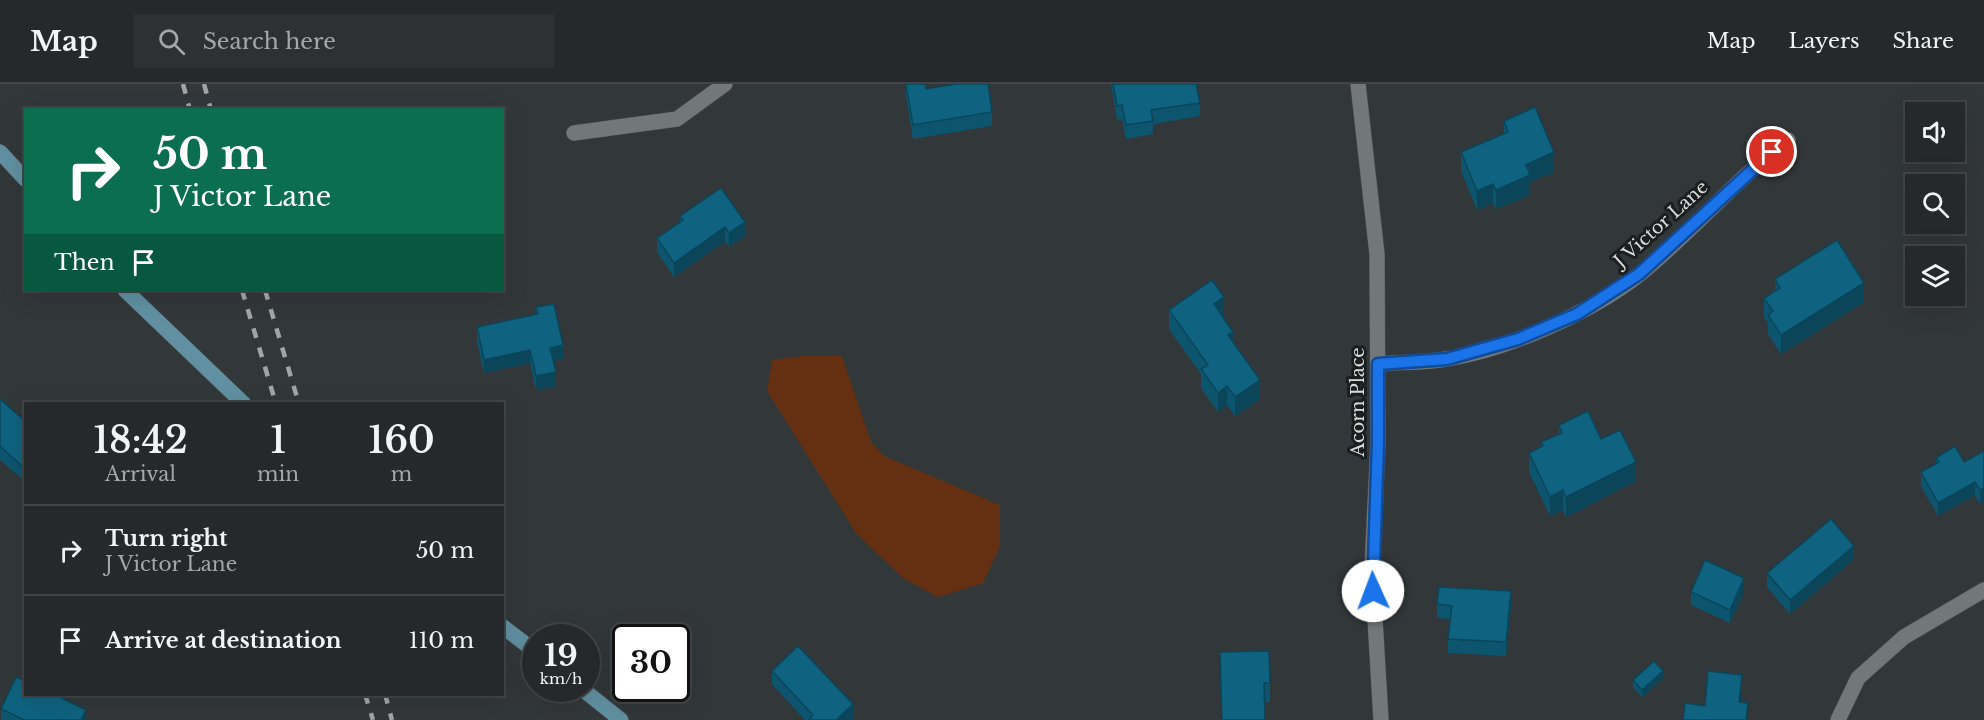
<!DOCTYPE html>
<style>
:root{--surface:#26292b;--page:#2e3133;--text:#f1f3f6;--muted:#a4a6a9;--line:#424547}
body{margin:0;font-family:"Libre Baskerville",serif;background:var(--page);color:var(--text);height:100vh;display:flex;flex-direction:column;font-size:22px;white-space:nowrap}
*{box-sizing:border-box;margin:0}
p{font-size:20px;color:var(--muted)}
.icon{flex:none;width:33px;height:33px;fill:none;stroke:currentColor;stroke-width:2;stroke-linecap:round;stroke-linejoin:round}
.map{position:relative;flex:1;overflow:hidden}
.drawer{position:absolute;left:24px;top:318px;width:480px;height:294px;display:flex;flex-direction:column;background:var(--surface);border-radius:0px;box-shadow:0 6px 24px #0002,0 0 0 2px var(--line)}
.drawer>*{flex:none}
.top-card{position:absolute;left:24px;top:24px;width:480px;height:183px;border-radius:0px;box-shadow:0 6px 24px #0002,0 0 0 2px var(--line);background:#0b6e4f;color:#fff;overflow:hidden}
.tools{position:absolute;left:1905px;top:18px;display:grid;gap:12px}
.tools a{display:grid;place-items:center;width:60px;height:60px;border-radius:0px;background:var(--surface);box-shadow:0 6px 24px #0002,0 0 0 2px var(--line);font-size:30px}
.speed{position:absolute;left:522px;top:540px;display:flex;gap:12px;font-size:30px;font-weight:700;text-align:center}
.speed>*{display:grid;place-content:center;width:78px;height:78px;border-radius:50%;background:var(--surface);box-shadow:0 6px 24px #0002,0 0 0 2px var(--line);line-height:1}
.speed small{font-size:15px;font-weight:400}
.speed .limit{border:3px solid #111;border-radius:9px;background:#fff;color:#111}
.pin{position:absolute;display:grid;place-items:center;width:51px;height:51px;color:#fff;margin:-26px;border:3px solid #fff;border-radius:50%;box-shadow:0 2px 6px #0007}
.me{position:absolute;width:66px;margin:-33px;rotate:358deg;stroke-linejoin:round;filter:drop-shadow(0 0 4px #0008)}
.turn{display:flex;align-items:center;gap:21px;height:126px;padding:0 30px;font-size:27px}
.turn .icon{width:78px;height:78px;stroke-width:2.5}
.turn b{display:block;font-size:42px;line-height:51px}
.then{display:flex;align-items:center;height:57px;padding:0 30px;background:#0003;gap:12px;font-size:22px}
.eta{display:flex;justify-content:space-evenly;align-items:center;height:102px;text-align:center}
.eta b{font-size:36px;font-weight:600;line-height:42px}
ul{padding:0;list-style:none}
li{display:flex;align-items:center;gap:18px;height:90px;padding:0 30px;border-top:2px solid var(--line)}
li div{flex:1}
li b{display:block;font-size:22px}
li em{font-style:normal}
header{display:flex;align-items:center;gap:36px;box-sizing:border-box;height:84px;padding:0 30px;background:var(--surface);border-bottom:2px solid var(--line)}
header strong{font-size:28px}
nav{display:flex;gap:33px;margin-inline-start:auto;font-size:21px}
.search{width:420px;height:54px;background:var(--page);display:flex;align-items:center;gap:15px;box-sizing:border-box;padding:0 21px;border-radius:0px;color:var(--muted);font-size:22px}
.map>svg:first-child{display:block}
.green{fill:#643011}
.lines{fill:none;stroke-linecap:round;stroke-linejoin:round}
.street-casing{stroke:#4f5355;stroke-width:16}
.secondary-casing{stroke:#4f5355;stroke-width:16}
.street{stroke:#72787a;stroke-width:15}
.secondary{stroke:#6090a1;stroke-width:15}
.rail{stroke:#a1a5a6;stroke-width:4.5;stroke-dasharray:10 10;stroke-linecap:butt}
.wall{fill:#0d556e}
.shaded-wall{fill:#0a455a}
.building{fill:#0f6380;stroke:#0a455a;stroke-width:1.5}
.route-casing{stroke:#114b97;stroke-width:15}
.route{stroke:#1a73e8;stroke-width:10}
.labels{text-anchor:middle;stroke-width:6;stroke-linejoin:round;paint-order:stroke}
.street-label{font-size:18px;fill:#d9dcdd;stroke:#1b1e1f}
</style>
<header>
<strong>Map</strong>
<div class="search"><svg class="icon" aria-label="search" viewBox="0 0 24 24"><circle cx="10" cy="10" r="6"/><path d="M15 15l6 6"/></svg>Search here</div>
<nav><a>Map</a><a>Layers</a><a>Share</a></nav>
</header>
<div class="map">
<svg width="1984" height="636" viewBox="0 0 1984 636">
<rect width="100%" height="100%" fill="#323739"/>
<path class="green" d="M802,272H842L871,358L884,372L1000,421V462L983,499L938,513L904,495L856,449L767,307L772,276Z"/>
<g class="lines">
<defs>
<g id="street">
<path d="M1358,0L1377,170L1378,359L1372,485L1381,636"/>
<path d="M574,49L677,35L725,0"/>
<path d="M1378,280C1400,278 1424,279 1446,275C1507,266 1592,228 1640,190C1692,148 1735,96 1788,56"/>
<path d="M1838,636L1858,594L1904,553L1984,506"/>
</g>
<g id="secondary">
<path d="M0,68L26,96"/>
<path d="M125,206L244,320"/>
<path d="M502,542L536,568"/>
<path d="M581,604L621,636"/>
</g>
</defs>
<use href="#street" class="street-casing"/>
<use href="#secondary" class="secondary-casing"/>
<use href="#street" class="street"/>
<use href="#secondary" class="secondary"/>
<g class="rail">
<path d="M183,0L190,26"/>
<path d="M204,0L211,26"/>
<path d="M242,206L276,320"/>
<path d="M265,206L299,320"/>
<path d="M365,610L373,636"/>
<path d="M385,610L392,636"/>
</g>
</g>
<g class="wall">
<path d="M906,0L926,5L992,28V42L913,55L906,12Z"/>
<path d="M1111,0H1196L1200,19V32L1153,40V50L1126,55L1122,35L1117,36Z"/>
<path d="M1504,37L1554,88L1530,98V111L1496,125L1493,119L1477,126L1461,87V68L1504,49Z"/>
<path d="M721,104L745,152L729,163L725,157L674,193L657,168V154L680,138V132Z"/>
<path d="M1775,195L1864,218L1781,270L1768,250V239L1764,233V214L1775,207Z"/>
<path d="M536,223L563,275L553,277L556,302L536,306L530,279L484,289L477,257V243L536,230Z"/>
<path d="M1169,226L1224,232L1223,233L1233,259L1260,315L1235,332L1227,321L1218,328L1201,304V290L1169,245Z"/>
<path d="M0,315L26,338V393L23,396L0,376Z"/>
<path d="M1559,341L1601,355L1636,397L1566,433L1563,426L1550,432L1529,388V369L1541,363V358L1559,350Z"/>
<path d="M1984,367V418L1980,420L1975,411L1938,432L1921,402V388L1936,380V374L1964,378Z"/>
<path d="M1854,475L1790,530L1767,503V489Z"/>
<path d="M1691,508H1744L1730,539L1691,521Z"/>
<path d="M1437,520L1511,521L1506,572L1448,569V555L1450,535L1437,534Z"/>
<path d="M1220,568L1270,599V618H1265V636H1222Z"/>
<path d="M772,587L853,634L850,636H805L772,600Z"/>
<path d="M1663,594L1642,613L1633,603V596Z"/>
<path d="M1,625L86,636H1Z"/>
</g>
<g class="shaded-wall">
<path d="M1554,68V88L1530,98V111L1496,125V106L1526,81Z"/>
<path d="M1493,100V119L1477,126V107Z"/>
<path d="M745,138V152L729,163V149Z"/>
<path d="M725,143V157L674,193V179Z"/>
<path d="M1864,199V218L1781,270V251Z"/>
<path d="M1224,213V232L1214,239V220Z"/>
<path d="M1233,248V267L1228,251Z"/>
<path d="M563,261V275L550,277V264Z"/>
<path d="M530,266V279L484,289V276Z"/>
<path d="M556,288V302L536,306V292Z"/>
<path d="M1260,296V315L1235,332V313Z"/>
<path d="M1227,302V321L1218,328V309Z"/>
<path d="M1636,378V397L1566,433V413Z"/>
<path d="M26,379V393L23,396V383Z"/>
<path d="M1975,398V411L1938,432V419Z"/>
<path d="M1984,404V418L1980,420V406Z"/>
<path d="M1563,406V426L1550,432V413Z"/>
<path d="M1854,462V475L1790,530V516Z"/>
<path d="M1744,494V508L1730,539V526Z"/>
<path d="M1511,507V521L1506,572V558Z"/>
<path d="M1663,587V594L1642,613V606Z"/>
<path d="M1742,591V605L1739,632V618Z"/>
<path d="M853,620V634L850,636H836Z"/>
<path d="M86,626V636H81Z"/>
</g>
<g class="building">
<path d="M906,0H925L926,5L956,0H988L992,28L913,41Z"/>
<path d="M1113,0H1196L1200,19L1151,26L1153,37L1126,41L1122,21L1117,22Z"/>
<path d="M1535,23L1554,68L1526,81L1530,91L1496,106L1493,100L1477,107L1461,68L1508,48L1504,37Z"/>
<path d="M721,104L745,138L729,149L725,143L674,179L657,154L683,136L680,132Z"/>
<path d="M1837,156L1864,199L1781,251L1768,231L1773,227L1764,214L1780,204L1775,195Z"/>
<path d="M1212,196L1224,213L1214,220L1233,248L1228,251L1260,296L1235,313L1227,302L1218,309L1201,285L1208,281L1169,226Z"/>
<path d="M554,220L563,261L550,264L556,288L536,292L530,266L484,276L477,243L538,230L536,223Z"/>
<path d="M0,315L26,338V379L23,383L0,362Z"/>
<path d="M1588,327L1601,355L1620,346L1636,378L1566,413L1563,406L1550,413L1529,369L1543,362L1541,358L1562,349L1559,341Z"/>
<path d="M1955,362L1964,378L1984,367V404L1980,406L1975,398L1938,419L1921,388L1939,378L1936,374Z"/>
<path d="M1831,435L1854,462L1790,516L1767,489Z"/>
<path d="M1705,476L1744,494L1730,526L1691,508Z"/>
<path d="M1439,503L1511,507L1506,558L1448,555L1452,522L1437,520Z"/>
<path d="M798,562L853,620L836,636H809L813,631L772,587Z"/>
<path d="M1269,567L1270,599H1264L1265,636H1222L1220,568Z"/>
<path d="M1654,577L1663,587L1642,606L1633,596Z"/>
<path d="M1708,587L1742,591L1739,618L1748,619L1746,636H1683L1685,619L1705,622Z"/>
<path d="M16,593L26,597V610H54L86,626L81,636H24L1,625Z"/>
</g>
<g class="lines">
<defs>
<path id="route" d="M1373,507L1378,359V280L1447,275L1518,255L1577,230L1639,190L1772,68"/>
</defs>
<use href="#route" class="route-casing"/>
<use href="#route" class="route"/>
</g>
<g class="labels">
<g class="street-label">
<text transform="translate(1661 140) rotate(-42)" y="6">J Victor Lane</text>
<text transform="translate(1358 318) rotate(-90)" y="6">Acorn Place</text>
</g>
</g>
</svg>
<div class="tools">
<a><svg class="icon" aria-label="sound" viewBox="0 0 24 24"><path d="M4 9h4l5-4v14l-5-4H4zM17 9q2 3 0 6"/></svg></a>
<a><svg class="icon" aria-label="search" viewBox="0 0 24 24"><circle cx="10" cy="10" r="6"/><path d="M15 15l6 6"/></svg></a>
<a><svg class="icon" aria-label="layers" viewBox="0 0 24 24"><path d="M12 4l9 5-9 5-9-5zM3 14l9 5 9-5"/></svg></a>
</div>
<div class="speed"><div>19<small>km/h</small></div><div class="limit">30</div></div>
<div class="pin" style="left:1772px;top:68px;background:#d93025"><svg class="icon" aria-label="arrive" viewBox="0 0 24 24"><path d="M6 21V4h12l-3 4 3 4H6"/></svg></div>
<svg class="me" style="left:1373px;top:507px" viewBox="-20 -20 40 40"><circle r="19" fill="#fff"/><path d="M0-13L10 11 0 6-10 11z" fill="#1a73e8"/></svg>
<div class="top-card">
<div class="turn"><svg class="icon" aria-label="right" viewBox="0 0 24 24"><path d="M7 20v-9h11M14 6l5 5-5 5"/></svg><div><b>50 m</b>J Victor Lane</div></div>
<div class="then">Then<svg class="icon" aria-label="arrive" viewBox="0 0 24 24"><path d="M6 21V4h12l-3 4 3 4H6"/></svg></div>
</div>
<section class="drawer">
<div class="eta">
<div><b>18:42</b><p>Arrival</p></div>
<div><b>1</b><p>min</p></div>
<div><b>160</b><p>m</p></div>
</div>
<ul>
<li><svg class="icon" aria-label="right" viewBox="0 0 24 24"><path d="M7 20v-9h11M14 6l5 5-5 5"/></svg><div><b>Turn right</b><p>J Victor Lane</p></div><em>50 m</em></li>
<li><svg class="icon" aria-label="arrive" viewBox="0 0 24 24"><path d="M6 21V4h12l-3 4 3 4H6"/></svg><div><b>Arrive at destination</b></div><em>110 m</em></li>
</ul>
</section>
</div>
